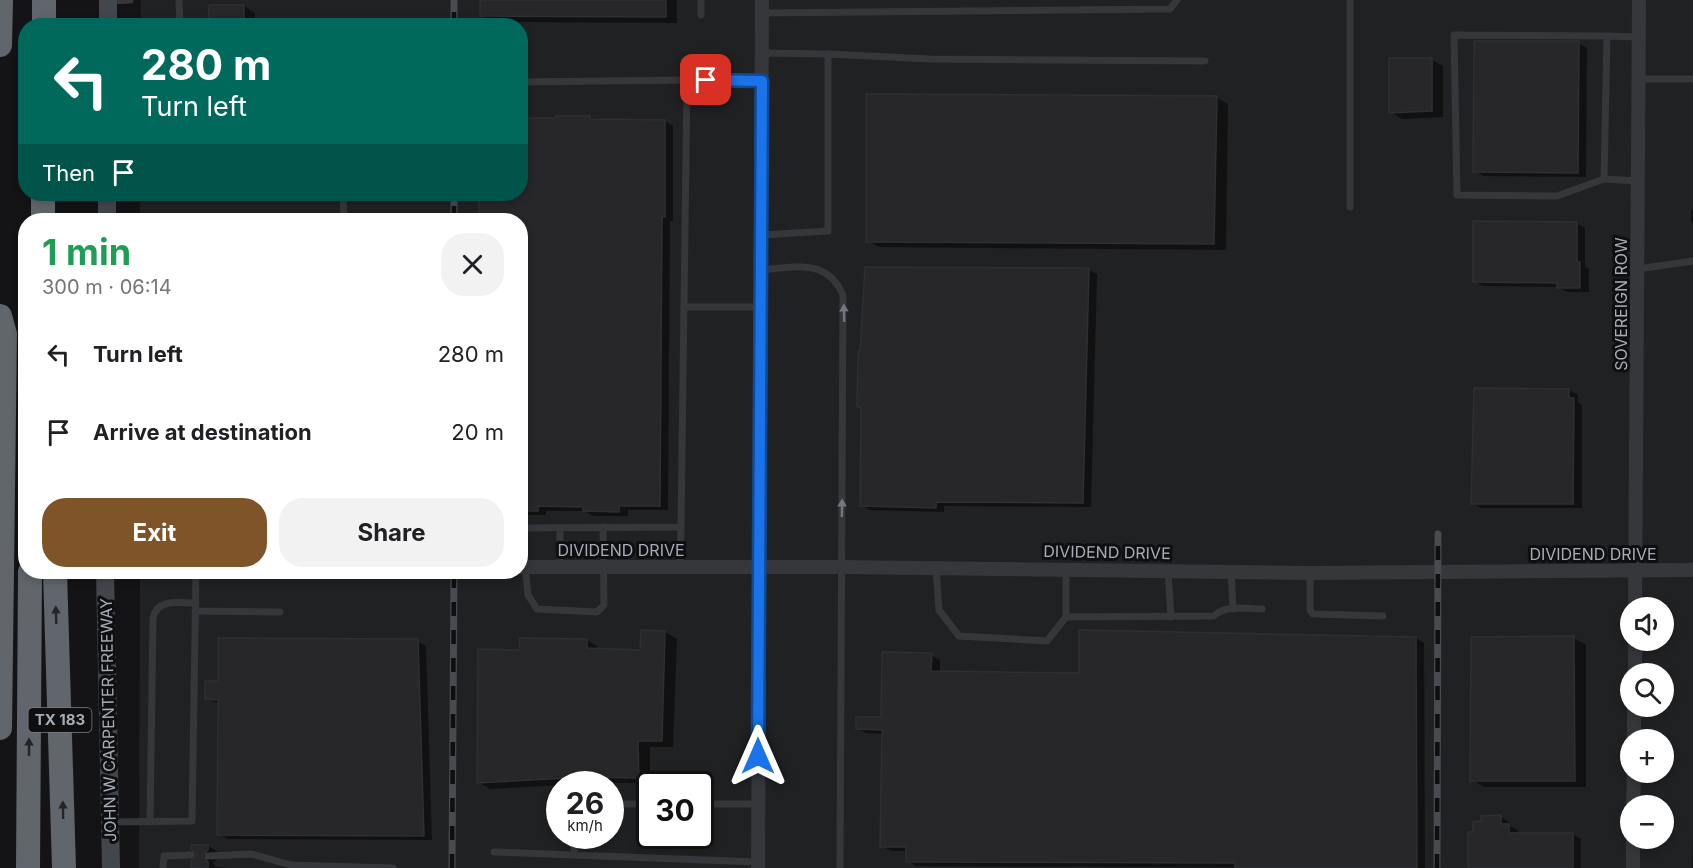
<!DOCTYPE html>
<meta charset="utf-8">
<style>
:root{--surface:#fff;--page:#f2f2f2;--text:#202124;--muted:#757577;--accent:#7f5428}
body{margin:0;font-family:Inter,sans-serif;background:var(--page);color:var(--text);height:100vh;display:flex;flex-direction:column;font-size:22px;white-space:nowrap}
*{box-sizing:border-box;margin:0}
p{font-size:20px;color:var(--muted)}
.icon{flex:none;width:33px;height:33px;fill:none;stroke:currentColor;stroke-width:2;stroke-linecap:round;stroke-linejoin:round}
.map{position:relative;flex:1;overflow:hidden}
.drawer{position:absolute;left:18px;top:213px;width:510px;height:366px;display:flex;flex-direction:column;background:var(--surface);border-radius:24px;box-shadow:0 3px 9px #0003}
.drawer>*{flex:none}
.hud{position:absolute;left:18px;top:18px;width:510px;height:183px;border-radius:24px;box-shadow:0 3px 9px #0003;background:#00695c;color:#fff;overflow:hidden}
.fabs{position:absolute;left:1620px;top:597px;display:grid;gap:12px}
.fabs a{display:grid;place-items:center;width:54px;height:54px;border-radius:50%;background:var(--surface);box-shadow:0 3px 9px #0003;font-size:30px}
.speed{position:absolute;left:546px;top:771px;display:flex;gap:12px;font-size:30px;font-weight:700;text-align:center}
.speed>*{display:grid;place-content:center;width:78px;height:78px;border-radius:50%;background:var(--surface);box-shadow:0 3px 9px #0003;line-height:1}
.speed small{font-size:15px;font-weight:400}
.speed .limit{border:3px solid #111;border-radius:9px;background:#fff;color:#111}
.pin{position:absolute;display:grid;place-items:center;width:51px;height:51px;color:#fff;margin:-26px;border-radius:12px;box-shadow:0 3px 9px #0006}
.me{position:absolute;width:66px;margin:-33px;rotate:0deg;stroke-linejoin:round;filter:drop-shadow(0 0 4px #0008)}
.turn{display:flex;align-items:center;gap:21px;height:126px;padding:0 24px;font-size:27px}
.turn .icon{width:78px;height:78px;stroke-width:2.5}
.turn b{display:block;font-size:42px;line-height:51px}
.then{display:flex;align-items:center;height:57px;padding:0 24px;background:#0003;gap:12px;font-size:22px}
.round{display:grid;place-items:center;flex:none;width:63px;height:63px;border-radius:24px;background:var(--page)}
.overview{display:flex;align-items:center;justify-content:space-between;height:102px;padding:0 24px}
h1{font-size:36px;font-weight:700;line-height:45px;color:#1e9e55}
.action{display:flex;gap:12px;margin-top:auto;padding:12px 24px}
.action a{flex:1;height:69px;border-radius:24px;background:var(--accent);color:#fff;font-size:24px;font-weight:700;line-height:69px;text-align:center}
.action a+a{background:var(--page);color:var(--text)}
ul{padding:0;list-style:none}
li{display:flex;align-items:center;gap:18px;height:78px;padding:0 24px}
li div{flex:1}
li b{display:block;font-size:22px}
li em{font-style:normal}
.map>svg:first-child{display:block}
.built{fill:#202123;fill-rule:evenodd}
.shadow{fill:#0007}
.building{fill:#27272a;stroke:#2e2f32;stroke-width:1.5}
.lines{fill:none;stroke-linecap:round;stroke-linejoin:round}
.lane{stroke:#35373b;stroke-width:7}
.street{stroke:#35373b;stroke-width:14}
.secondary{stroke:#43464b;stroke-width:18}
.highway{stroke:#61666c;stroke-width:24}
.rail-casing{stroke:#484b50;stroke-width:7}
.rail{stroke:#0f0f11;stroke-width:4.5;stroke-dasharray:14;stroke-linecap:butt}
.oneway{fill:#73787f}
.oneway2{fill:#242528}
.route-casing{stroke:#114b97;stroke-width:15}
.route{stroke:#1a73e8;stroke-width:10}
.labels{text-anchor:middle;stroke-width:6;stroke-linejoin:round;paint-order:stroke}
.shield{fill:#0f0f11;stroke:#797e84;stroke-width:1.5}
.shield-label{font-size:15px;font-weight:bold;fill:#a6adb6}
.street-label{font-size:16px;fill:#a6adb6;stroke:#0f0f11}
</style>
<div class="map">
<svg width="1693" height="868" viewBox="0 0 1693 868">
<rect width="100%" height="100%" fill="#141416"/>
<path class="built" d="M141,0H1693V868H139L140,572H520V220H140V194H520V26L141,25ZM1630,608H1664V640H1630ZM1630,674H1664V706H1630ZM1630,740H1664V772H1630ZM560,784H610V836H560ZM650,784H700V836H650ZM1630,806H1664V838H1630Z"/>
<g class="shadow">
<path d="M481,0H677V23L493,22L481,15Z"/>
<path d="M244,6L255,13V26H210Z"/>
<path d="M300,24L327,25L328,26H300Z"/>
<path d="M1578,43L1587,48L1586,177L1483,176L1475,171Z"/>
<path d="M1432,60L1443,66V117L1402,119L1391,112Z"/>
<path d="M1216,97L1228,104L1226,250L879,247L868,241Z"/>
<path d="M590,117L597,121H665L673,126V221H670L668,510H628V516H593L585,511H546V515H520V220H481V194H520Z"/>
<path d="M1691,210H1693V223L1691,222Z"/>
<path d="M1577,223L1585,228V267L1589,269V292H1567L1558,287L1483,286L1474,281Z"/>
<path d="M1088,269L1097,274L1091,507L944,506V512L870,510L861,505L862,408L859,406Z"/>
<path d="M1475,390H1569L1578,395V402L1582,405V508H1481L1472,503Z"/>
<path d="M643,631L665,632L677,639L673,747H650V783H597L490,789L478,782L521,651L587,640L598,647V650L641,652Z"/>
<path d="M1416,638L1424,643L1425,868L916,866L907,861V851H891L882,846L883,734L866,733L858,728L883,718L931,655L940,660V673L1080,674Z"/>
<path d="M1574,638L1586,645V787H1484L1472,780Z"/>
<path d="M417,641L426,646L432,840L228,839L219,834L220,704L206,699L219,683Z"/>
<path d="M1501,817L1509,822V826L1518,830V834H1573L1581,839V868H1470Z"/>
<path d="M1693,834V868H1692Z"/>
<path d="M208,846L220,853L219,857L213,863L216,867L227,868H192Z"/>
</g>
<g class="building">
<path d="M480,0H666V17L480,16Z"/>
<path d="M209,5H244V26H208Z"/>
<path d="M1474,41H1579L1578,173L1473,172Z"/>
<path d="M1389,58H1432V111L1389,113Z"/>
<path d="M866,94L1217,96L1214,244L866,242Z"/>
<path d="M556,116H590V119L665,120V217H662L660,506H619V512L583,511V507L538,506V511H520V220H479V194H520V118H556Z"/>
<path d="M1473,221L1577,222V262H1580V288H1557V283L1473,282Z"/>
<path d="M865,267L1089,268L1083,503L936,502V508L860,506L861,407H857L858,351H860Z"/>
<path d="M1474,388L1569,389V398H1574L1573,504H1471Z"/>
<path d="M641,630L665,631L662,741H638L639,778L585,777L477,783L478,649L520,650L519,638L587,639V648L640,650Z"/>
<path d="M1079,630L1416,637L1417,868H1235V863L906,862V847H880L882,730L856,729V717H881L882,652L932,653L931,671L1079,673Z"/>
<path d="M1574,636L1575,781H1470L1471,637Z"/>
<path d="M218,638L418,639L424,836L217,835L218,700L205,699V681H218Z"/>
<path d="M1501,815V824H1509V833H1573V868H1468V832H1473V822L1481,821V816Z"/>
<path d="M191,845H208V850L202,856L208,862V868H191V861L197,855L191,849Z"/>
</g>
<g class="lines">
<g class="lane">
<path d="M179,0L180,26"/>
<path d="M110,1L130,0"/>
<path d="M762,13L1170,9L1177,0"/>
<path d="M701,15V0"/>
<path d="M762,53L828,54"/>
<path d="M1638,79H1693"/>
<path d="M520,82L687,80"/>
<path d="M1604,179L1557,196L1457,195L1454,35L1607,36"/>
<path d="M1638,181L1604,179L1607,36L1639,37"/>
<path d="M343,194L344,220"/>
<path d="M1350,207V0"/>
<path d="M761,235L828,231V54L930,59L1205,61"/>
<path d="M1638,269L1693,261"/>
<path d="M761,270C794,267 827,258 843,295L840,868"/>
<path d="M684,307H761"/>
<path d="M603,527L604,605L597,612L537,609L528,595L521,528L681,527L687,80L762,81"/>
<path d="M560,528V567"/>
<path d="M680,566L681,527"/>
<path d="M936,567L939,610L959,636L1047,641L1066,617L1214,616C1225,604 1247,609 1262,609"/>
<path d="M1066,569V617"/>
<path d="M1231,570L1233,609"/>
<path d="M1168,571L1171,617"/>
<path d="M1310,573V610L1313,614L1383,616"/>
<path d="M196,611L280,612"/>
<path d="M610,804H650"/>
<path d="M700,804H758"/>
<path d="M110,822L192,821L196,572"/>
<path d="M150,822L153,618C157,598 179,603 196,603"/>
<path d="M494,852L758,862"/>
<path d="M574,855L575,836"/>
<path d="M208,856L252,854L291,865"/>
<path d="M163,868L164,856L191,855"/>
<path d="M291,868V865L393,868"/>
</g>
<g class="street">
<path d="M520,567H842L1310,573L1693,570"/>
<path d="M1635,608L1639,0"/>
<path d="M1635,674V640"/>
<path d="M1634,740V706"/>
<path d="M1633,806L1634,772"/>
<path d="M758,868L762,0"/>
<path d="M1633,868V838"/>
</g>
<g class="secondary">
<path d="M108,26V0"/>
<path d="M107,220V194"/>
<path d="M105,572L111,868"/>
</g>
<g class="highway">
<path d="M44,26V0"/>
<path d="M0,45L1,0"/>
<path d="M43,220V194"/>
<path d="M0,316L5,334L0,728"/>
<path d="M55,572L64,868"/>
<path d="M28,868L30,572"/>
</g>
<defs>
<g id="rail">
<path d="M454,26V0"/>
<path d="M454,220V194"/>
<path d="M452,868L454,572"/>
<path d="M1437,868L1438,534"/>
</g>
</defs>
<use href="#rail" class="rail-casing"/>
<use href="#rail" class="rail"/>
</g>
<defs><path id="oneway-solid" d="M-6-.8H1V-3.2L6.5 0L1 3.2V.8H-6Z" transform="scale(1.5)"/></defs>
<g class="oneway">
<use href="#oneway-solid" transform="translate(844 313) rotate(-92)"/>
<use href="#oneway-solid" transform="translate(842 508) rotate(-89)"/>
</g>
<g class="oneway2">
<use href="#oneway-solid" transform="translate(56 615) rotate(-92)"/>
<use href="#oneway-solid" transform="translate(29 747) rotate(-90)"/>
<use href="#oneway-solid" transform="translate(63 810) rotate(-91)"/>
</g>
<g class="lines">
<defs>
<path id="route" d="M706,80L762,81L758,756"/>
</defs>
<use href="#route" class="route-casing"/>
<use href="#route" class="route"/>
</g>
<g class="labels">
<rect class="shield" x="28.5" y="708" width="63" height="24" rx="4.5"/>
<g class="shield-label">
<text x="60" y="725">TX 183</text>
</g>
<g class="street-label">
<text transform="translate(1621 304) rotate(-90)" y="6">SOVEREIGN ROW</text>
<text x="621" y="556">DIVIDEND DRIVE</text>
<text transform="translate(1107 552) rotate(1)" y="6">DIVIDEND DRIVE</text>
<text x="1593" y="560">DIVIDEND DRIVE</text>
<text transform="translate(108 720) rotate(-91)" y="6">JOHN W CARPENTER FREEWAY</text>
</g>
</g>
</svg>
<div class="fabs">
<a><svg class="icon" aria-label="sound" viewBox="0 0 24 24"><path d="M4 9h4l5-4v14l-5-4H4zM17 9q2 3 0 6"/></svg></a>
<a><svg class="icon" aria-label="search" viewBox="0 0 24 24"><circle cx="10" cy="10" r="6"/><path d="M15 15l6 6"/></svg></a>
<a>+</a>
<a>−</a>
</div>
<div class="speed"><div>26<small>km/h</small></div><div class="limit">30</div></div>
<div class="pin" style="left:706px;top:80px;background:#d93025"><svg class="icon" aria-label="arrive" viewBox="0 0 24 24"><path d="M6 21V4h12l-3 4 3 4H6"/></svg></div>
<svg class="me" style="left:758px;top:756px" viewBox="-20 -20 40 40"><path d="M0-17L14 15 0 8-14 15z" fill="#1a73e8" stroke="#fff" stroke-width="4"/></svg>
<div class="hud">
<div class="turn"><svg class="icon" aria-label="left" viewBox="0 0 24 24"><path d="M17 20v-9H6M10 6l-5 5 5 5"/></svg><div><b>280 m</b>Turn left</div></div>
<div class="then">Then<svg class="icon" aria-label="arrive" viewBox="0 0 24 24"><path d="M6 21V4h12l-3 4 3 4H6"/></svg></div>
</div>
<section class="drawer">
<div class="overview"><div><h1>1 min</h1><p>300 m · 06:14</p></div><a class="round"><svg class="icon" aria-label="close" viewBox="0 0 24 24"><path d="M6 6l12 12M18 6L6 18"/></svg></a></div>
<ul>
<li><svg class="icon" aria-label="left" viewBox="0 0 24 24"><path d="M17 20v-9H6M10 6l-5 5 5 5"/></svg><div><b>Turn left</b></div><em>280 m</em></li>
<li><svg class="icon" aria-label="arrive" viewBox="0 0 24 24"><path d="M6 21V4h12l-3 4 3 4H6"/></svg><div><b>Arrive at destination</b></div><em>20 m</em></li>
</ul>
<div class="action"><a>Exit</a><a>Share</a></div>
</section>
</div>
